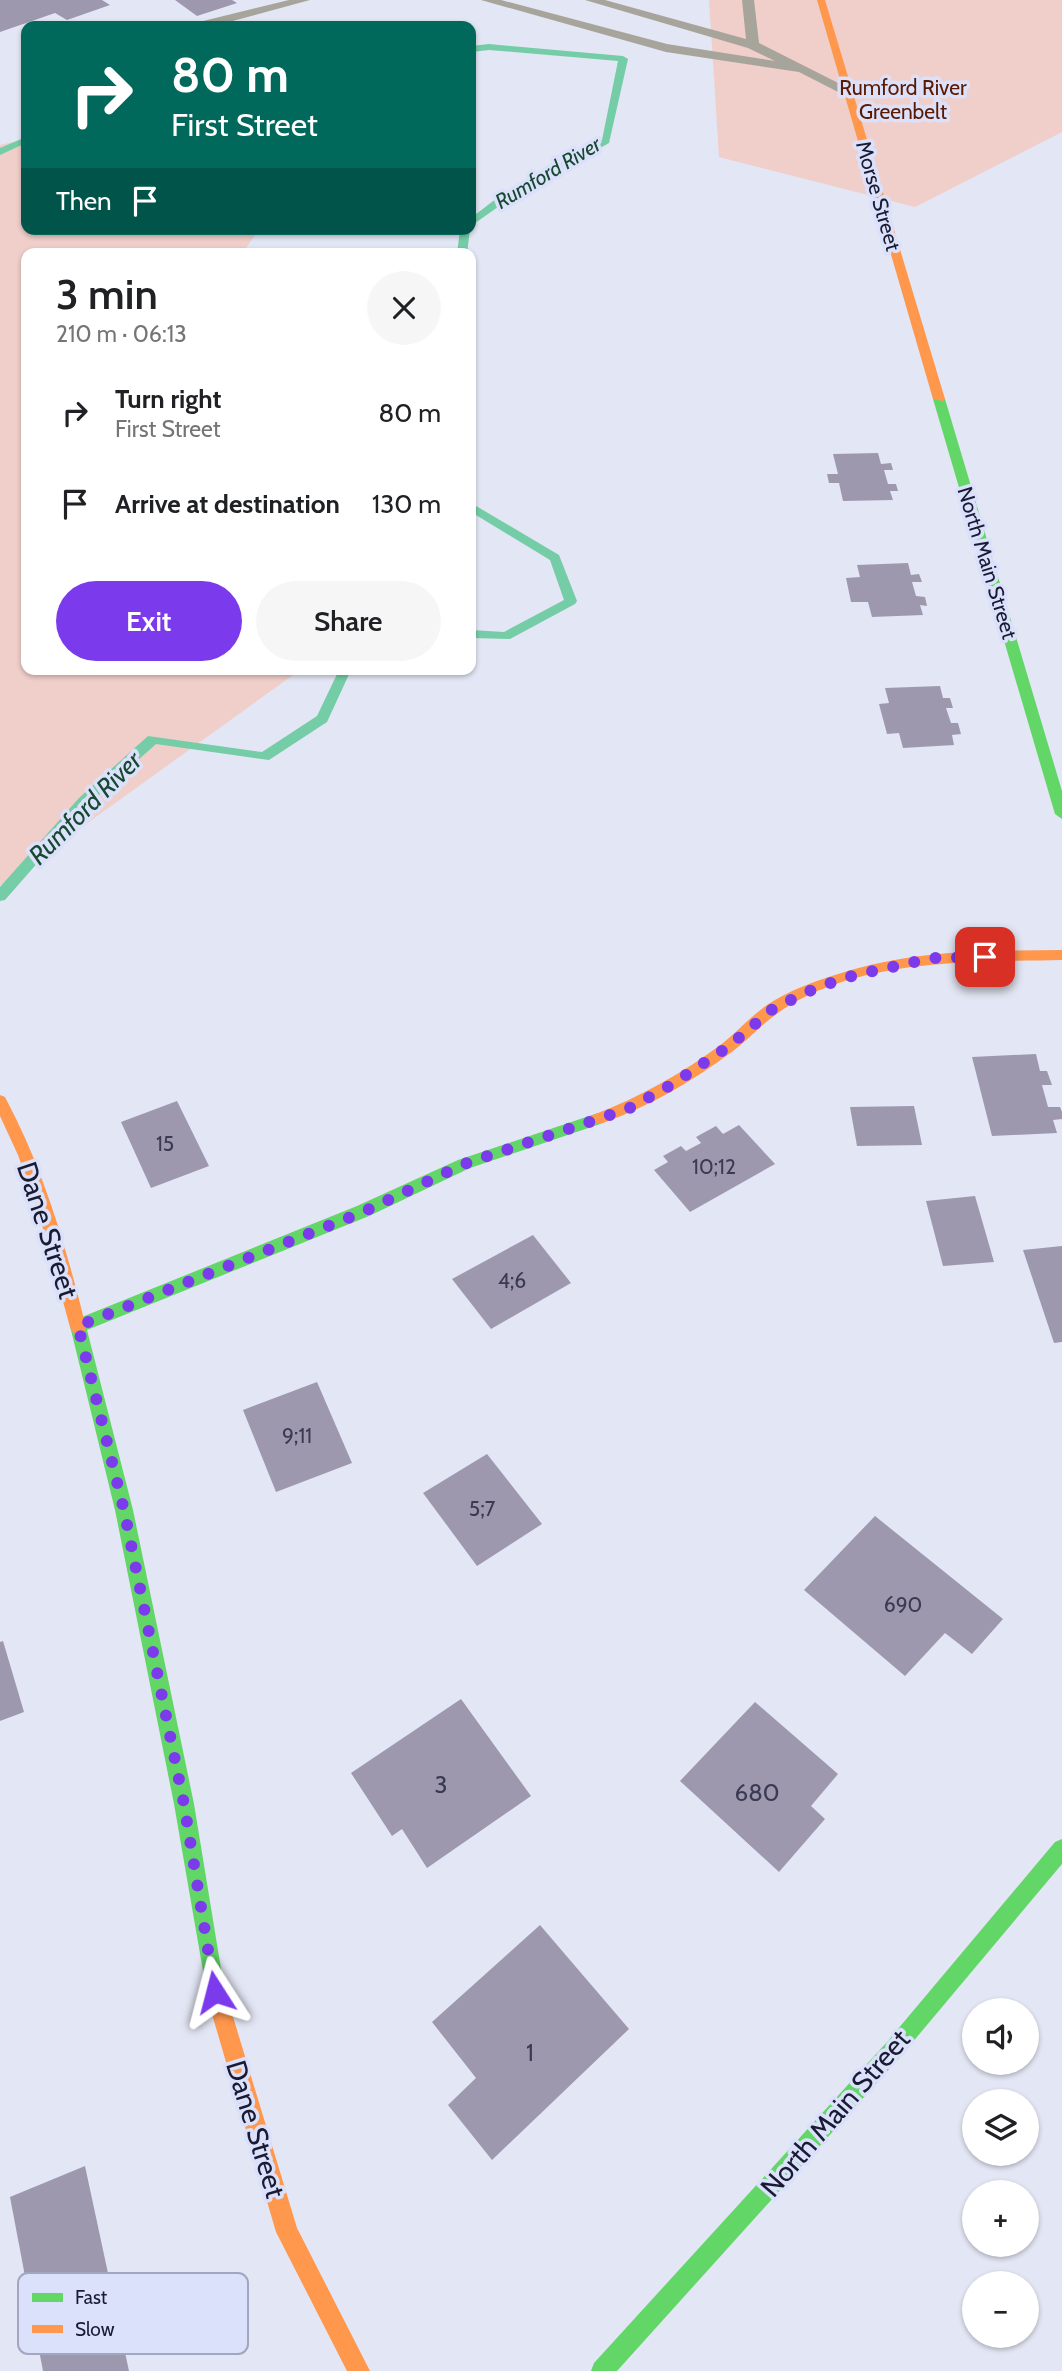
<!DOCTYPE html>
<meta charset="utf-8">
<style>
:root{--surface:#fff;--page:#f6f6f6;--text:#202124;--muted:#757577;--accent:#7c3aed}
body{margin:0;font-family:Cabin,sans-serif;background:var(--page);color:var(--text);height:100vh;display:flex;flex-direction:column;font-size:26px;white-space:nowrap}
*{box-sizing:border-box;margin:0}
p{font-size:23px;color:var(--muted)}
.icon{flex:none;width:38px;height:38px;fill:none;stroke:currentColor;stroke-width:2;stroke-linecap:round;stroke-linejoin:round}
.map{position:relative;flex:1;overflow:hidden}
.details{position:absolute;left:21px;top:248px;width:455px;height:427px;display:flex;flex-direction:column;background:var(--surface);border-radius:14px;box-shadow:0 2px 5px #0004}
.details>*{flex:none}
.guide{position:absolute;left:21px;top:21px;width:455px;height:214px;border-radius:14px;box-shadow:0 2px 5px #0004;background:#00695c;color:#fff;overflow:hidden}
.tools{position:absolute;left:962px;top:1998px;display:grid;gap:14px}
.tools a{display:grid;place-items:center;width:77px;height:77px;border-radius:50%;background:var(--surface);box-shadow:0 2px 5px #0004;font-size:35px}
.pin{position:absolute;display:grid;place-items:center;width:60px;height:60px;color:#fff;margin:-30px;border-radius:14px;box-shadow:0 4px 10px #0006}
.me{position:absolute;width:77px;margin:-38px;rotate:351deg;stroke-linejoin:round;filter:drop-shadow(0 0 5px #0008)}
.turn{display:flex;align-items:center;gap:24px;height:147px;padding:0 35px;font-size:32px}
.turn .icon{width:91px;height:91px;stroke-width:2.5}
.turn b{display:block;font-size:49px;line-height:60px}
.then{display:flex;align-items:center;height:66px;padding:0 35px;background:#0003;gap:14px;font-size:26px}
.round{display:grid;place-items:center;flex:none;width:74px;height:74px;border-radius:37px;background:var(--page)}
.summary{display:flex;align-items:center;justify-content:space-between;height:119px;padding:0 35px}
h1{font-size:42px;font-weight:600;line-height:52px}
.primary-button{display:flex;gap:14px;margin-top:auto;padding:14px 35px}
.primary-button a{flex:1;height:80px;border-radius:42px;background:var(--accent);color:#fff;font-size:28px;font-weight:600;line-height:80px;text-align:center}
.primary-button a+a{background:var(--page);color:var(--text)}
ul{padding:0;list-style:none}
li{display:flex;align-items:center;gap:21px;height:91px;padding:0 35px}
li div{flex:1}
li b{display:block;font-size:26px}
li em{font-style:normal}
.map>svg:first-child{display:block}
.green{fill:#f0cec9}
.lines{fill:none;stroke-linecap:round;stroke-linejoin:round}
.stream{fill:#75cda7;fill-rule:evenodd}
.building{fill:#9e98af}
.lane{fill:#a7a59b;fill-rule:evenodd}
.fast{fill:#63d668;fill-rule:evenodd}
.slow{fill:#ff974d;fill-rule:evenodd}
.route{stroke:#7c3aed;stroke-width:12;stroke-dasharray:0 21.6}
.labels{text-anchor:middle;stroke-width:7;stroke-linejoin:round;paint-order:stroke}
.far-park-label{font-size:21px;fill:#5b1900;stroke:#dce1fb}
.far-water-label{font-size:21px;font-style:italic;fill:#174930;stroke:#dce1fb}
.far-street-label{font-size:21px;fill:#191b33;stroke:#dce1fb}
.number-label{font-size:21px;fill:#3a3a52}
.near-number-label{font-size:24px;fill:#3a3a52}
.water-label{font-size:26px;font-style:italic;fill:#174930;stroke:#dce1fb}
.near-street-label{font-size:28px;fill:#191b33;stroke:#dce1fb}
.key{fill:#dce1fb;stroke:#a2a6bf;stroke-width:2}
.key-label{font-size:19px;fill:#191b33}
</style>
<div class="map">
<svg width="1062" height="2371" viewBox="0 0 1062 2371">
<rect width="100%" height="100%" fill="#e3e6f4"/>
<g class="green">
<path d="M709,0H1062V132L915,207L719,157Z"/>
<path d="M26,139V229H259L242,254H26V670H300L0,886V145Z"/>
</g>
<g class="lines">
<g class="stream">
<path d="M489,44L623,56L628,59L609,143L505,202L471,226V218L497,198L602,140L618,61L489,50L471,52V46Z"/>
<path d="M26,137V143L0,155V148Z"/>
<path d="M460,229H470L467,254H457Z"/>
<path d="M471,503L559,555L577,601L575,604L510,639L471,638V630L504,632L564,600L550,560L471,512Z"/>
<path d="M339,670H351L327,722L269,760L156,744L89,804L5,900L0,901V887L79,798L148,736L262,752L317,716Z"/>
</g>
</g>
<g class="building">
<path d="M0,0H102L110,5L67,20L55,13L0,32Z"/>
<path d="M175,0H232L237,3L197,16Z"/>
<path d="M878,453L881,464L891,463L893,470H884L888,484H896L898,491H890L893,500L843,501L839,483H829L827,474H838L833,454Z"/>
<path d="M908,563L911,575L919,574L922,582H912L916,596L925,597L927,606L920,605L923,615L872,617L868,602H851L846,578L860,577L857,565Z"/>
<path d="M940,686L943,698H950L953,708H946L951,723H958L961,734L952,735L954,745L903,748L899,733L887,734L879,704L889,703L885,688Z"/>
<path d="M1036,1054L1040,1071H1047L1052,1085H1042L1048,1107H1060L1062,1112V1119L1053,1120L1057,1133L992,1136L972,1057Z"/>
<path d="M177,1101L209,1166L151,1188L121,1122Z"/>
<path d="M914,1106L922,1145L857,1146L850,1107Z"/>
<path d="M739,1125L775,1164L690,1212L654,1170L668,1162L663,1156L681,1146L686,1151L701,1143L696,1137L716,1126L723,1134Z"/>
<path d="M975,1196L994,1262L943,1266L926,1201Z"/>
<path d="M533,1235L571,1283L491,1329L452,1279Z"/>
<path d="M1062,1246V1342L1054,1343L1023,1250Z"/>
<path d="M317,1382L352,1463L276,1492L243,1410Z"/>
<path d="M487,1454L542,1524L477,1566L423,1493Z"/>
<path d="M875,1516L1003,1619L972,1654L945,1633L905,1676L804,1590Z"/>
<path d="M3,1641L24,1712L0,1721V1642Z"/>
<path d="M461,1699L531,1796L427,1868L402,1829L392,1836L351,1773Z"/>
<path d="M755,1702L838,1774L811,1806L825,1819L779,1872L680,1781Z"/>
<path d="M540,1925L629,2029L492,2160L448,2105L476,2078L432,2022Z"/>
<path d="M85,2166L129,2371H43L10,2197Z"/>
</g>
<g class="lines">
<g class="lane">
<path d="M289,0H310L214,26H194L195,23Z"/>
<path d="M481,0H501L667,44L775,61L748,48L585,0H605L746,39L742,0H754L759,43L854,91L852,94H842L799,72L666,52Z"/>
</g>
<g class="fast">
<path d="M935,397L945,399L1062,791V819L1055,814L933,399Z"/>
<path d="M598,1113L603,1115L606,1119L603,1123L470,1168L369,1216L87,1330L133,1510L194,1804L224,1987L221,1994L214,1997L207,1994L174,1804L115,1510L70,1326L72,1321L357,1206L458,1160Z"/>
<path d="M1062,1839V1864L901,2056L617,2371H591L594,2363L887,2042L1055,1842Z"/>
</g>
<g class="slow">
<path d="M817,0H825L945,399L943,401L933,399Z"/>
<path d="M1062,950V960C971,962 856,958 778,1013C762,1024 749,1039 733,1051C693,1081 650,1106 603,1123H593L590,1119L593,1115C640,1097 683,1073 723,1043C738,1031 751,1016 767,1005C788,991 812,982 835,975C914,949 981,951 1062,950Z"/>
<path d="M0,1095L5,1097C44,1170 66,1247 86,1327L84,1332L78,1334L72,1332L70,1327L38,1211L18,1155L0,1116Z"/>
<path d="M214,1977L221,1980L224,1987L297,2228L370,2371H347L276,2232L204,1987L207,1980Z"/>
</g>
</g>
<g class="lines">
<path class="route" d="M215,1992L184,1804L124,1510L78,1326L363,1212L464,1164L628,1109L671,1085L728,1047L774,1008L818,987L855,975L933,958L985,957"/>
</g>
<g class="labels">
<g class="far-park-label">
<text x="903" y="95">Rumford River<tspan x="903" dy="24">Greenbelt</tspan></text>
</g>
<g class="far-water-label">
<text transform="translate(548 173) rotate(-31)" y="7">Rumford River</text>
</g>
<g class="far-street-label">
<text transform="translate(878 196) rotate(74)" y="7">Morse Street</text>
<text transform="translate(987 563) rotate(73)" y="7">North Main Street</text>
</g>
<g class="number-label">
<text x="165" y="1151">15</text>
<text x="714" y="1174">10;12</text>
<text x="512" y="1288">4;6</text>
<text x="297" y="1443">9;11</text>
<text x="482" y="1516">5;7</text>
<text x="903" y="1612">690</text>
</g>
<g class="near-number-label">
<text x="441" y="1793">3</text>
<text x="757" y="1801">680</text>
<text x="530" y="2061">1</text>
</g>
<g class="water-label">
<text transform="translate(85 808) rotate(-45)" y="9">Rumford River</text>
</g>
<g class="near-street-label">
<text transform="translate(48 1230) rotate(72)" y="10">Dane Street</text>
<text transform="translate(835 2113) rotate(-49)" y="10">North Main Street</text>
<text transform="translate(256 2129) rotate(73)" y="10">Dane Street</text>
</g>
</g>
<rect x="18" y="2273" width="230" height="81" rx="10" class="key"/>
<rect x="32" y="2293" width="31" height="9" fill="#63d668"/>
<rect x="32" y="2325" width="31" height="8" fill="#ff974d"/>
<g class="key-label">
<text x="75" y="2304">Fast</text>
<text x="75" y="2336">Slow</text>
</g>
</svg>
<div class="tools">
<a><svg class="icon" aria-label="sound" viewBox="0 0 24 24"><path d="M4 9h4l5-4v14l-5-4H4zM17 9q2 3 0 6"/></svg></a>
<a><svg class="icon" aria-label="layers" viewBox="0 0 24 24"><path d="M12 4l9 5-9 5-9-5zM3 14l9 5 9-5"/></svg></a>
<a>+</a>
<a>−</a>
</div>
<div class="pin" style="left:985px;top:957px;background:#d93025"><svg class="icon" aria-label="arrive" viewBox="0 0 24 24"><path d="M6 21V4h12l-3 4 3 4H6"/></svg></div>
<svg class="me" style="left:215px;top:1992px" viewBox="-20 -20 40 40"><path d="M0-17L14 15 0 8-14 15z" fill="#7c3aed" stroke="#fff" stroke-width="4"/></svg>
<div class="guide">
<div class="turn"><svg class="icon" aria-label="right" viewBox="0 0 24 24"><path d="M7 20v-9h11M14 6l5 5-5 5"/></svg><div><b>80 m</b>First Street</div></div>
<div class="then">Then<svg class="icon" aria-label="arrive" viewBox="0 0 24 24"><path d="M6 21V4h12l-3 4 3 4H6"/></svg></div>
</div>
<section class="details">
<div class="summary"><div><h1>3 min</h1><p>210 m · 06:13</p></div><a class="round"><svg class="icon" aria-label="close" viewBox="0 0 24 24"><path d="M6 6l12 12M18 6L6 18"/></svg></a></div>
<ul>
<li><svg class="icon" aria-label="right" viewBox="0 0 24 24"><path d="M7 20v-9h11M14 6l5 5-5 5"/></svg><div><b>Turn right</b><p>First Street</p></div><em>80 m</em></li>
<li><svg class="icon" aria-label="arrive" viewBox="0 0 24 24"><path d="M6 21V4h12l-3 4 3 4H6"/></svg><div><b>Arrive at destination</b></div><em>130 m</em></li>
</ul>
<div class="primary-button"><a>Exit</a><a>Share</a></div>
</section>
</div>
